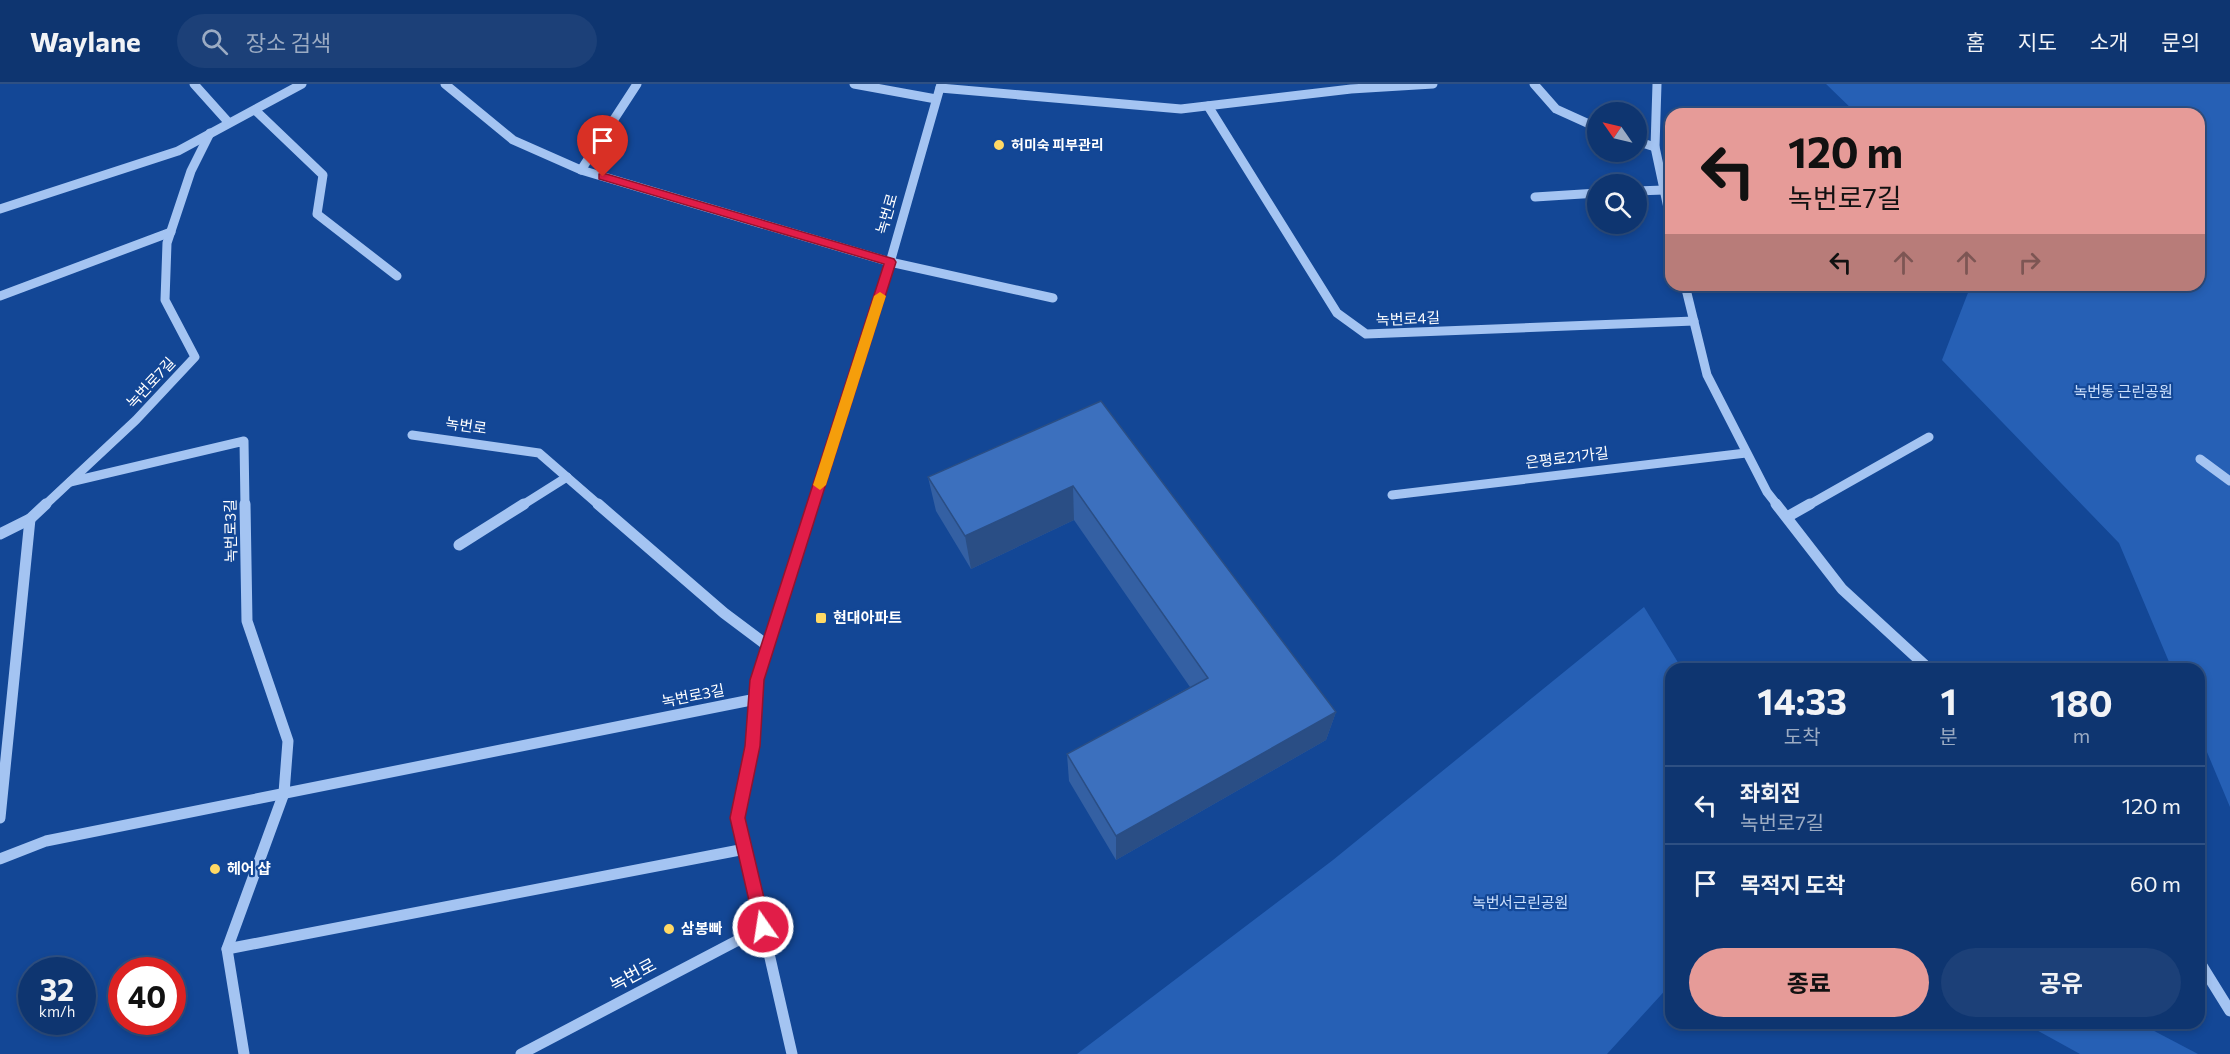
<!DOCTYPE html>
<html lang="ko">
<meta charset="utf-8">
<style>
:root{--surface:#0e3570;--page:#1c4078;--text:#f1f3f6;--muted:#9babc3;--line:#2e5083;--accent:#e69b98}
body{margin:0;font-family:Commissioner,"Noto Sans KR",sans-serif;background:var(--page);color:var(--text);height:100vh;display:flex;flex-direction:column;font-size:22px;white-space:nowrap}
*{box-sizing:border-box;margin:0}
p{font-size:20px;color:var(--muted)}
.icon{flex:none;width:33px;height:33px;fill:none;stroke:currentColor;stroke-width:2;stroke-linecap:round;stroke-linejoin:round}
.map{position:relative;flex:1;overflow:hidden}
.sheet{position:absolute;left:1665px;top:579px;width:540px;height:366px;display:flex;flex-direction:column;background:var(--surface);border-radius:18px;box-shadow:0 3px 9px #0003,0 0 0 2px var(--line)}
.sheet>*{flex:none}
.banner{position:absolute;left:1665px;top:24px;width:540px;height:183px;border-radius:18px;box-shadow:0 3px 9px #0003,0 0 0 2px var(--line);background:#e69b98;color:#111;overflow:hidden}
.needle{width:39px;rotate:304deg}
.fabs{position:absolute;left:1587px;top:18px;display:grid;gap:12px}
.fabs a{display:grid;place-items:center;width:60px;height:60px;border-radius:50%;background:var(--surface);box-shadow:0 3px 9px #0003,0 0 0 2px var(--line);font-size:30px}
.speed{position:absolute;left:18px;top:873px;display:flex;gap:12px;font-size:30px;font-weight:700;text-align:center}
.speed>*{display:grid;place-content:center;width:78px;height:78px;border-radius:50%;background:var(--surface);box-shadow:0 3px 9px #0003,0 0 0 2px var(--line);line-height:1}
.speed small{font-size:15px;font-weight:400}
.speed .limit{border:9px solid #d22;background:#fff;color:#111}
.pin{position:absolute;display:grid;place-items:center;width:51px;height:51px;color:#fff;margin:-62px -26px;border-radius:50% 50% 50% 0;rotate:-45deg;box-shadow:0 0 6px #0007}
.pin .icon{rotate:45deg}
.me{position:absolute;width:66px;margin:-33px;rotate:347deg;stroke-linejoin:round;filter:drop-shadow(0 0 4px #0008)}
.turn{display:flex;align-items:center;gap:21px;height:126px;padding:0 24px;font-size:27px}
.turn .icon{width:78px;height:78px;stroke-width:2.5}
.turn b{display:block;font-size:42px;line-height:51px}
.lanes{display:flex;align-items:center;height:57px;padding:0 24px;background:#0003;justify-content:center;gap:30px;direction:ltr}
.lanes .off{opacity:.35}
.eta{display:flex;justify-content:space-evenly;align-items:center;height:102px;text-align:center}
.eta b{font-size:36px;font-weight:700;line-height:42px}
.primary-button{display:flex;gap:12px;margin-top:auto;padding:12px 24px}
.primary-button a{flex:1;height:69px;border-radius:36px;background:var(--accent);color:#111;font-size:24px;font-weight:700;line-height:69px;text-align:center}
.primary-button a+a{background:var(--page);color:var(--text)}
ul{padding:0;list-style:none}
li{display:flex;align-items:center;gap:18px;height:78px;padding:0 24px;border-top:2px solid var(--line)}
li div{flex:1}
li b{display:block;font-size:22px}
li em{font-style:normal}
header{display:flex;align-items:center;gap:36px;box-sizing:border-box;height:84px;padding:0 30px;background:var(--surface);border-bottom:2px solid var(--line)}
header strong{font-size:28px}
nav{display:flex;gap:33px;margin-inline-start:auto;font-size:21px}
.search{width:420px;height:54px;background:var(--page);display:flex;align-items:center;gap:15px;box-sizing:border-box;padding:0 21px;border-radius:33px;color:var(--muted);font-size:22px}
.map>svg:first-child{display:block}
.green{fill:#2660b5}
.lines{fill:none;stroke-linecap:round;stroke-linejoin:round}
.minor-far1{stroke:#a4c4f2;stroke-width:9}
.minor{stroke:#a4c4f2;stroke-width:11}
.wall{fill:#3460a3}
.shaded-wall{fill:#2a4e85}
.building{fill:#3c70be;stroke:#2a4e85;stroke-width:1.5}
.route{fill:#e11d48;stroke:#92132f;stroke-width:1.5}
.slow{fill:#f59e0b}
.poi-dot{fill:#ffd965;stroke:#134796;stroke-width:2}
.labels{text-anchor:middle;stroke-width:4.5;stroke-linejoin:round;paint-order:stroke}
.far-poi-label{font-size:14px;font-weight:bold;fill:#fff;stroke:#134796;text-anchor:start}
.street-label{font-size:15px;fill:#fff;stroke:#134796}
.park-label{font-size:15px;fill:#cbe0fd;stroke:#134796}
.poi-label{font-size:15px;font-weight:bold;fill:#fff;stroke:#134796;text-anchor:start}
.near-street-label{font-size:18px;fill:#fff;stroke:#134796}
</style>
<header>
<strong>Waylane</strong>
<div class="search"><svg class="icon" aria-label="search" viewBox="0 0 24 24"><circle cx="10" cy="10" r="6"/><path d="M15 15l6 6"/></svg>장소 검색</div>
<nav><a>홈</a><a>지도</a><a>소개</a><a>문의</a></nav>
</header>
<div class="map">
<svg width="2230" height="970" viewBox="0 0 2230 970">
<rect width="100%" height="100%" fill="#134796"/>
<g class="green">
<path d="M1826,0H2230V723L2199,649V585H2172L2119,459L1942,276L1971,201H2199V30H1857Z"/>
<path d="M1644,523L1682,585H1671V900L1607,970H1077L1333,776Z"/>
<path d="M2024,939H2139L2198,970H2080Z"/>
</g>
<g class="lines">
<g class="minor-far1">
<path d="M194,0L229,39"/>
<path d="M445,0L513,56L581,86L890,178L1053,214"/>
<path d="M854,0L936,15"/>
<path d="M1534,0L1556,25L1598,44"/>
<path d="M1657,0L1655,63L1671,138"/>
<path d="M940,4L1181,25L1351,5L1433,0"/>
<path d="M1208,22L1337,229L1366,250L1694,237"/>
<path d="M255,26L323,91L317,130L397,192"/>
<path d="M1636,57L1655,63"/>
<path d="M581,86L637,0"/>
<path d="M1636,107L1664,106"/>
<path d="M1535,113L1598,109"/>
<path d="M0,125L178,67L302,0"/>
<path d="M1685,201L1707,291L1767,408L1778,422"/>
<path d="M0,212L171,148"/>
<path d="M412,351L539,369L600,422"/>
<path d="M2200,375L2230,397"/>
<path d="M70,398L244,357L245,422"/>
<path d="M1392,411L1746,369"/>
<path d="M44,422L136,336L195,273L165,216L167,159L191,87L210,49"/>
<path d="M521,422L567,393"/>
<path d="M813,422L887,189L941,0"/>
<path d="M1807,422L1929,353"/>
</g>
<g class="minor">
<path d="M598,420L724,529L768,562"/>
<path d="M1776,420L1842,505L1929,585"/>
<path d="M1787,433L1810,420"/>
<path d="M0,450L30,435L46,420"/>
<path d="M459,461L524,420"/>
<path d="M0,734L30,435"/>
<path d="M0,775L46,757L756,615"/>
<path d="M227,865L745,765"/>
<path d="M2199,877L2230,927"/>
<path d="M244,970L227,865L284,709L288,657L247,537L245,420"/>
<path d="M521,970L763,843"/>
<path d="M792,970L738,734L753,662L757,596L813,420"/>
</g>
</g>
<path class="wall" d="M1101,317L1336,628L1326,656L1116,776L1069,697L1067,670L1190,603L1074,436L971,485L936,427L928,393Z"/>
<g class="shaded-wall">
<path d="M1073,402L1074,436L971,485L965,452Z"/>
<path d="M1336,628L1326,656L1116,776V752Z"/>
</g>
<path class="building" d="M1101,317L1336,628L1116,752L1067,670L1208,594L1073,402L965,452L928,393Z"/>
<path class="route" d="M603,89L894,175L896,178L764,596L760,662L745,734L771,843L769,849L763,851L757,849L755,843L730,734L745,662L750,596L884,180L599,95V90Z"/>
<path class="slow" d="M880,208L886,212L826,401L820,406L813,401L874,212Z"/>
<g class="poi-dot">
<circle cx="999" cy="61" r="6"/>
<rect x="815" y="528" width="12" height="12" rx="3"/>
<circle cx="215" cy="785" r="6"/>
<circle cx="669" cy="845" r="6"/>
</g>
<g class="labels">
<g class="far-poi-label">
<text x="1011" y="66">허미숙 피부관리</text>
</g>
<g class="street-label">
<text transform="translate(887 130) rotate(-74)" y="5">녹번로</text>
<text transform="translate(1408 235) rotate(-2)" y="5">녹번로4길</text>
<text transform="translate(151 299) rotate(-47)" y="5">녹번로7길</text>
<text transform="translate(466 342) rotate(8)" y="5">녹번로</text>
<text transform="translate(1567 374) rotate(-7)" y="5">은평로21가길</text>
<text transform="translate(231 447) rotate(-91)" y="5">녹번로3길</text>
<text transform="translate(693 612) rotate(-11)" y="5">녹번로3길</text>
</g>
<g class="park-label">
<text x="2123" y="313">녹번동 근린공원</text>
<text x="1520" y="824">녹번서근린공원</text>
</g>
<g class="poi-label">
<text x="833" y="539">현대아파트</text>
<text x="227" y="790">헤어 샵</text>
<text x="681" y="850">삼봉빠</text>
</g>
<g class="near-street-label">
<text transform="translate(633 891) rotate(-28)" y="6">녹번로</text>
</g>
</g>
</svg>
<div class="fabs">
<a><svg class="needle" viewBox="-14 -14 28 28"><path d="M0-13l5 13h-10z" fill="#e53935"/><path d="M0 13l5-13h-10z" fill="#9babc3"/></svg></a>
<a><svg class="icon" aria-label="search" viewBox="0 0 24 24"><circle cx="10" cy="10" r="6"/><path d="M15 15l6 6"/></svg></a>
</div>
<div class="speed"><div>32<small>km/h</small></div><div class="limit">40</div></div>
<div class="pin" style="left:603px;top:93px;background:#d93025"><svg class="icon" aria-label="arrive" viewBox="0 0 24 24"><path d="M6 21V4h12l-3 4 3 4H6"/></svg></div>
<svg class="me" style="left:763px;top:843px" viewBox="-20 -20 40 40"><circle r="17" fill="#e11d48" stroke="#fff" stroke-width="3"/><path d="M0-11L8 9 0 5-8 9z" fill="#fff"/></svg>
<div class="banner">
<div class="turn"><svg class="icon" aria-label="left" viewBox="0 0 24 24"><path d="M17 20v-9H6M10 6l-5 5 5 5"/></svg><div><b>120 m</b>녹번로7길</div></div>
<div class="lanes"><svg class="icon" aria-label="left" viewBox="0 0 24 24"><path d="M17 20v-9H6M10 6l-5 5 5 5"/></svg><svg class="icon off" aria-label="ahead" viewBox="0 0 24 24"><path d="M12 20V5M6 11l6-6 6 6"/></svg><svg class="icon off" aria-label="ahead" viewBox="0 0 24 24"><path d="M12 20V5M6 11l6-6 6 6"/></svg><svg class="icon off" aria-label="right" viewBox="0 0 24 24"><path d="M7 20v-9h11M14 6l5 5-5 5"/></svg></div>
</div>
<section class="sheet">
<div class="eta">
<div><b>14:33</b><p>도착</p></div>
<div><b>1</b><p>분</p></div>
<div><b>180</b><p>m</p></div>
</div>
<ul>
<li><svg class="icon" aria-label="left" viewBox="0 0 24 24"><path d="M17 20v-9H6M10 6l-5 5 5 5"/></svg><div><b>좌회전</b><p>녹번로7길</p></div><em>120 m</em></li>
<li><svg class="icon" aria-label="arrive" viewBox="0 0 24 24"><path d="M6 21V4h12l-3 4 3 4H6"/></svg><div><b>목적지 도착</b></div><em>60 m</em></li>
</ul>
<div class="primary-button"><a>종료</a><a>공유</a></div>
</section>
</div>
